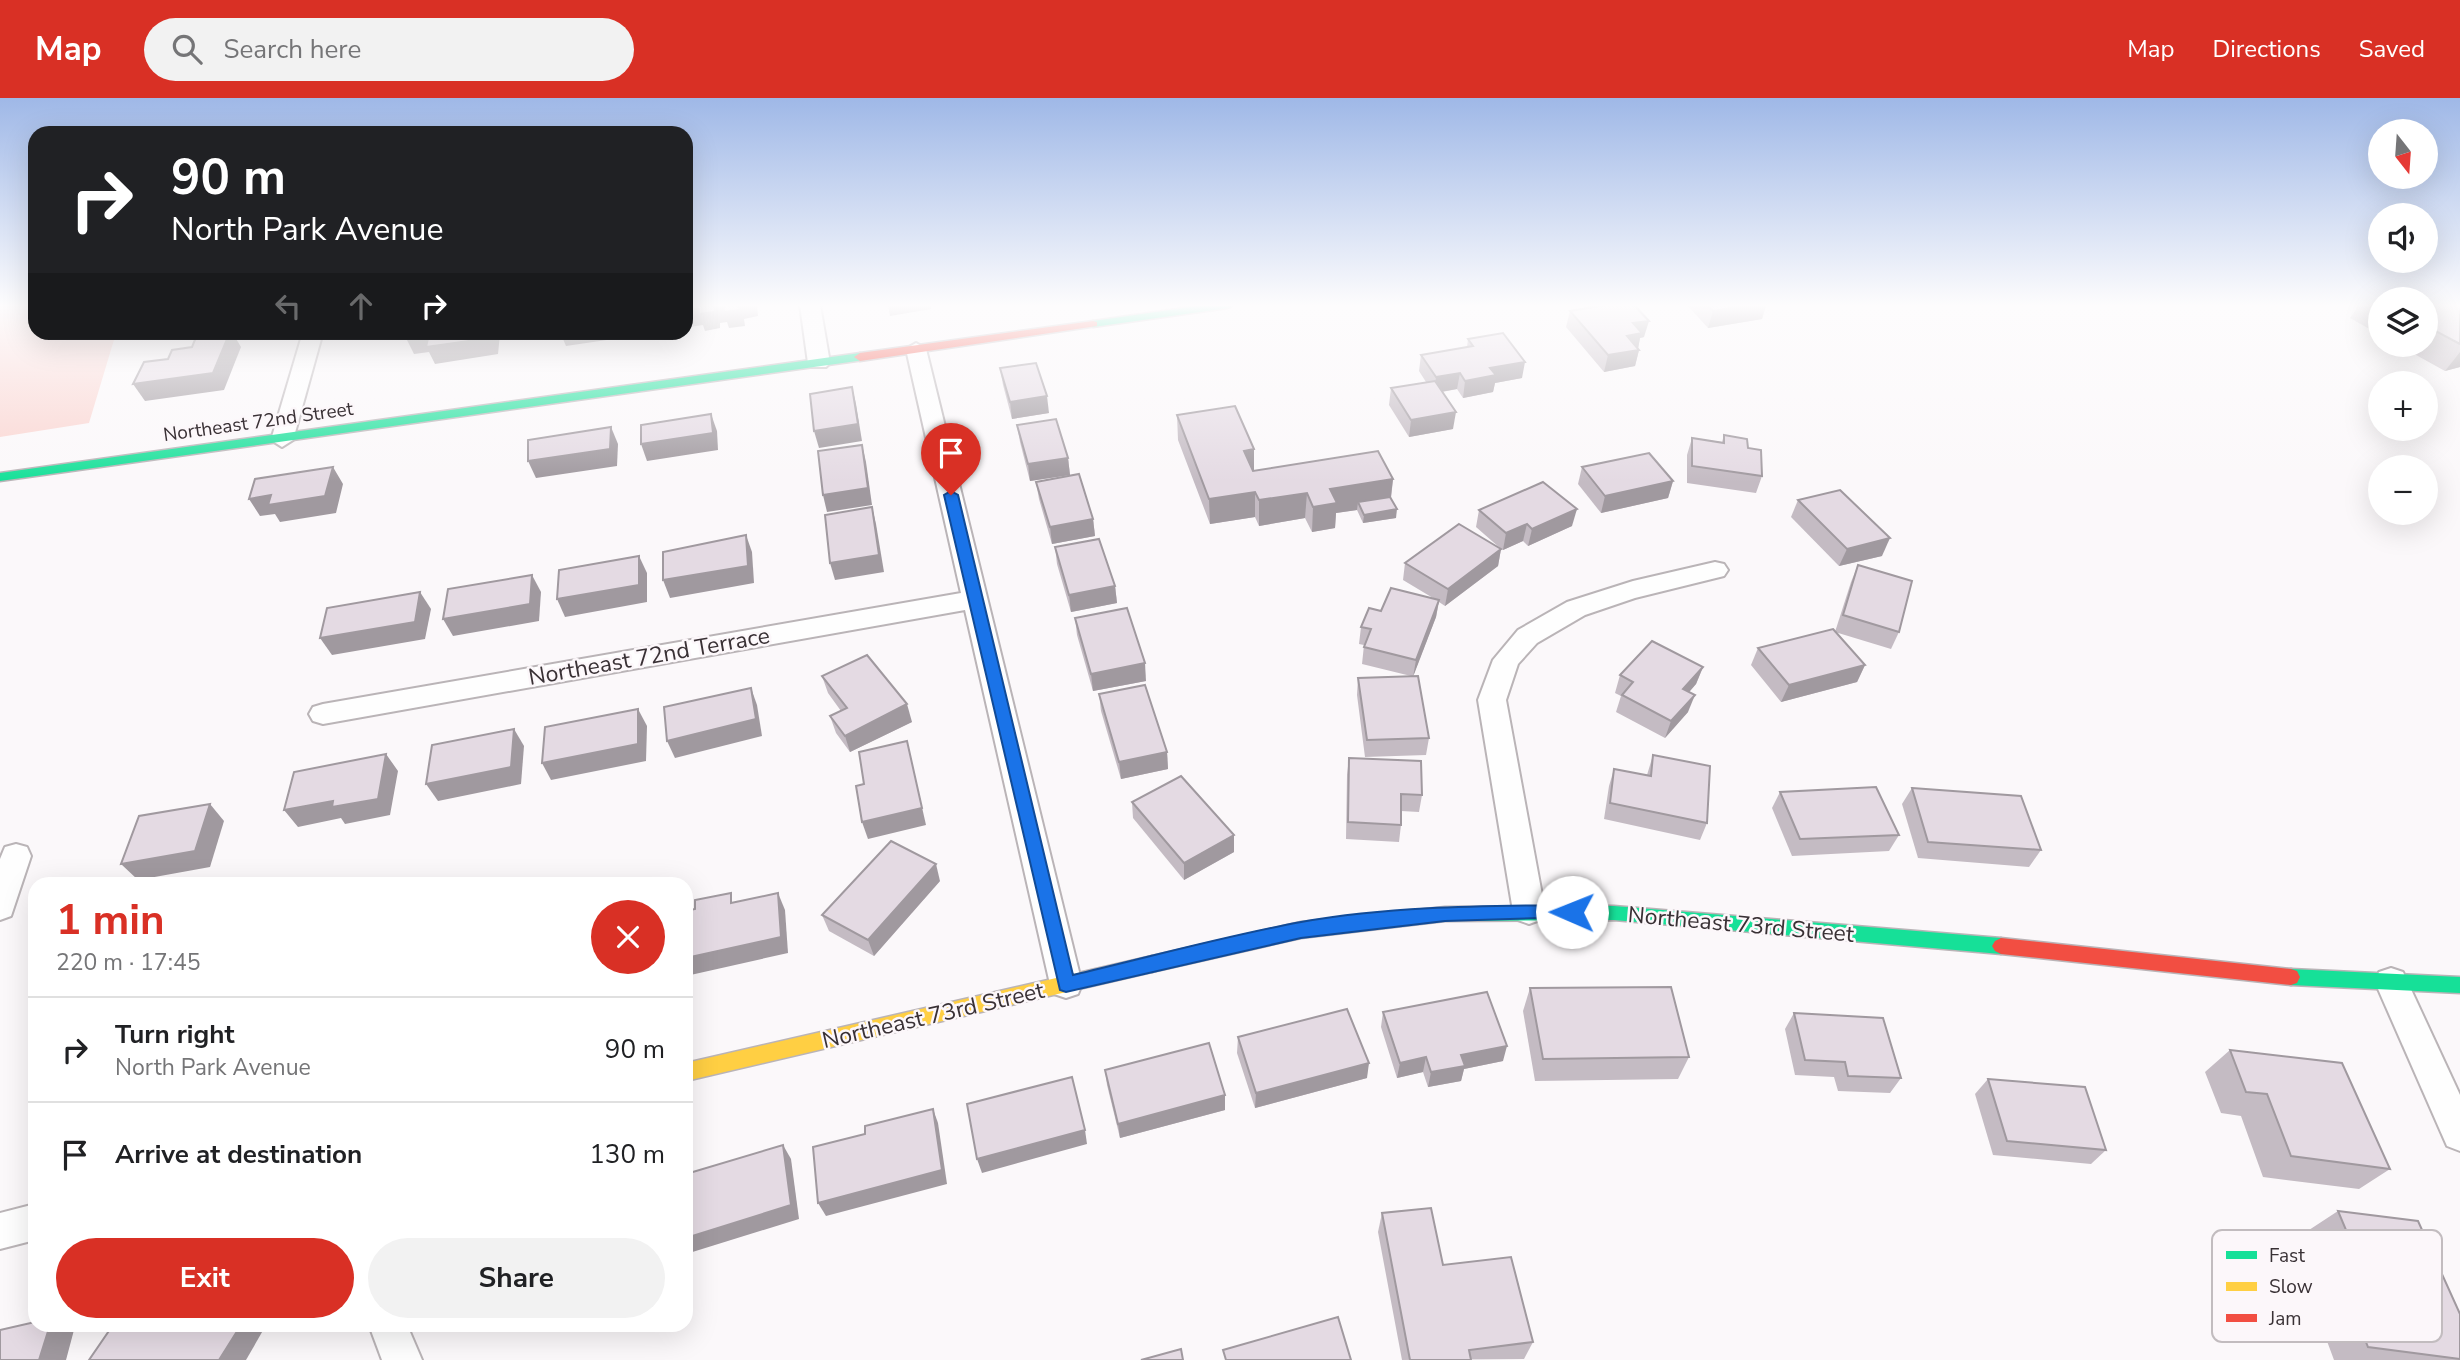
<!DOCTYPE html>
<meta charset="utf-8">
<style>
:root{--surface:#fff;--page:#f2f2f2;--text:#202124;--muted:#757577;--line:#e0e0e0;--accent:#d93025}
body{margin:0;font-family:"Nunito Sans",sans-serif;background:var(--page);color:var(--text);height:100vh;display:flex;flex-direction:column;font-size:26px;white-space:nowrap}
*{box-sizing:border-box;margin:0}
p{font-size:23px;color:var(--muted)}
.icon{flex:none;width:38px;height:38px;fill:none;stroke:currentColor;stroke-width:2;stroke-linecap:round;stroke-linejoin:round}
.map{position:relative;flex:1;overflow:hidden}
.drawer{position:absolute;left:28px;top:779px;width:665px;height:455px;display:flex;flex-direction:column;background:var(--surface);border-radius:21px;box-shadow:0 7px 28px #0002}
.drawer>*{flex:none}
.guide{position:absolute;left:28px;top:28px;width:665px;height:214px;border-radius:21px;box-shadow:0 7px 28px #0002;background:#202124;color:#fff;overflow:hidden}
.needle{width:46px;rotate:163deg}
.tools{position:absolute;left:2368px;top:21px;display:grid;gap:14px}
.tools a{display:grid;place-items:center;width:70px;height:70px;border-radius:50%;background:var(--surface);box-shadow:0 7px 28px #0002;font-size:35px}
.pin{position:absolute;display:grid;place-items:center;width:60px;height:60px;color:#fff;margin:-72px -30px;border-radius:50% 50% 50% 0;rotate:-45deg;box-shadow:0 0 7px #0007}
.pin .icon{rotate:45deg}
.me{position:absolute;width:77px;margin:-38px;rotate:271deg;stroke-linejoin:round;filter:drop-shadow(0 0 5px #0008)}
.turn{display:flex;align-items:center;gap:24px;height:147px;padding:0 28px;font-size:32px}
.turn .icon{width:91px;height:91px;stroke-width:2.5}
.turn b{display:block;font-size:49px;line-height:60px}
.lanes{display:flex;align-items:center;height:66px;padding:0 28px;background:#0003;justify-content:center;gap:35px;direction:ltr}
.lanes .off{opacity:.35}
.round{display:grid;place-items:center;flex:none;width:74px;height:74px;border-radius:37px;background:var(--page)}
.overview{display:flex;align-items:center;justify-content:space-between;height:119px;padding:0 28px}
h1{font-size:42px;font-weight:700;line-height:52px;color:var(--accent)}
.action{display:flex;gap:14px;margin-top:auto;padding:14px 28px}
.action a{flex:1;height:80px;border-radius:42px;background:var(--accent);color:#fff;font-size:28px;font-weight:700;line-height:80px;text-align:center}
.action a+a{background:var(--page);color:var(--text)}
ul{padding:0;list-style:none}
li{display:flex;align-items:center;gap:21px;height:105px;padding:0 28px;border-top:2px solid var(--line)}
li div{flex:1}
li b{display:block;font-size:26px}
li em{font-style:normal}
header{display:flex;align-items:center;gap:42px;box-sizing:border-box;height:98px;padding:0 35px;background:var(--accent);color:#fff}
header strong{font-size:33px}
nav{display:flex;gap:38px;margin-inline-start:auto;font-size:24px}
.search{width:490px;height:63px;background:var(--page);display:flex;align-items:center;gap:18px;box-sizing:border-box;padding:0 24px;border-radius:38px;color:var(--muted);font-size:26px}
.map>svg:first-child{display:block}
.green{fill:#fad4d0}
.lines{fill:none;stroke-linecap:round;stroke-linejoin:round}
.street-casing{stroke:#bab4b7;stroke-width:4}
.fast-casing{stroke:#bab4b7;stroke-width:3}
.slow-casing{stroke:#bab4b7;stroke-width:3}
.jam-casing{stroke:#bab4b7;stroke-width:3}
.street{fill:#fefefe;fill-rule:evenodd}
.fast{fill:#16e098;fill-rule:evenodd}
.slow{fill:#ffcf43;fill-rule:evenodd}
.jam{fill:#f24e42;fill-rule:evenodd}
.wall{fill:#c4bbc3}
.shaded-wall{fill:#a0999f}
.building{fill:#e4dae3;stroke:#a0999f;stroke-width:2}
.route{fill:#1a73e8;stroke:#114b97;stroke-width:2}
.labels{text-anchor:middle;stroke-width:5;stroke-linejoin:round;paint-order:stroke}
.far-street-label{font-size:19px;fill:#393135;stroke:#fcf7fa}
.street-label{font-size:23px;fill:#393135;stroke:#fcf7fa}
.key{fill:#fcf7fa;stroke:#c2bcbf;stroke-width:2}
.key-label{font-size:19px;fill:#393135}
</style>
<header>
<strong>Map</strong>
<div class="search"><svg class="icon" aria-label="search" viewBox="0 0 24 24"><circle cx="10" cy="10" r="6"/><path d="M15 15l6 6"/></svg>Search here</div>
<nav><a>Map</a><a>Directions</a><a>Saved</a></nav>
</header>
<div class="map">
<svg width="2460" height="1262" viewBox="0 0 2460 1262">
<rect width="100%" height="100%" fill="#fbf8fa"/>
<path class="green" d="M0,207H35V234L116,235L89,325L0,339Z"/>
<g class="lines">
<defs>
<g id="street">
<path d="M800,207H820L830,265L826,269H812L808,265Z"/>
<path d="M303,234H323L293,342L282,349L271,342Z"/>
<path d="M916,245L926,251L1082,886L1078,896L1066,900L1054,896L1050,886L965,512L323,626L313,623L309,616L313,609L323,606L961,495L906,251Z"/>
<path d="M1715,464L1724,466L1728,472L1724,478L1635,500L1585,517L1537,545L1518,566L1506,602L1545,813L1540,822L1529,826L1518,822L1513,813L1478,602L1493,562L1518,532L1567,504L1633,483Z"/>
<path d="M16,746L27,749L31,758L11,818L0,822V761L5,749Z"/>
<path d="M2391,870L2403,874L2460,997V1053L2447,1048L2375,884L2379,874Z"/>
<path d="M35,1106V1142L0,1151V1115Z"/>
<path d="M369,1227H407L422,1262H382Z"/>
</g>
<g id="fast">
<path d="M1204,207H1234L1228,210L1093,229L1087,226L1093,223Z"/>
<path d="M860,255L866,259L864,262L0,383V375Z"/>
<path d="M1614,808L2001,840L2007,843L2010,848L2007,853L2001,856L1614,822L1445,823L1301,840L1152,874L1146,872L1143,866L1146,860L1152,858L1301,824L1445,809Z"/>
<path d="M2291,871L2460,879V895L2291,887L2285,885L2282,879L2285,873Z"/>
</g>
<path id="slow" d="M1152,858L1158,860L1161,866L1158,872L1152,874L686,983V965Z"/>
<g id="jam">
<path d="M1093,223L1097,224V228L860,263L854,259L860,255Z"/>
<path d="M2001,840L2291,871L2297,873L2300,879L2297,885L2291,887L2001,856L1995,853L1992,848L1995,843Z"/>
</g>
</defs>
<use href="#street" class="street-casing"/>
<use href="#fast" class="fast-casing"/>
<use href="#slow" class="slow-casing"/>
<use href="#jam" class="jam-casing"/>
<use href="#street" class="street"/>
<use href="#fast" class="fast"/>
<use href="#slow" class="slow"/>
<use href="#jam" class="jam"/>
</g>
<g class="wall">
<path d="M1688,207H1766L1762,221L1708,230L1688,208Z"/>
<path d="M2359,207H2380V237L2350,220Z"/>
<path d="M2426,207H2460V269L2445,273L2398,247H2426Z"/>
<path d="M1570,213L1644,239L1640,240L1638,250L1639,252L1635,268L1604,274L1566,229Z"/>
<path d="M1468,241L1522,280L1495,285L1493,294L1463,300L1457,291L1442,294L1453,331L1409,339L1389,307L1391,290L1426,284L1419,273L1421,257L1467,249Z"/>
<path d="M1000,270L1049,315L1012,321L1003,287Z"/>
<path d="M1177,317L1254,373L1393,381L1391,401L1396,420L1363,425L1357,412L1336,415L1335,430L1312,434L1305,420L1259,428L1255,419L1210,426L1178,342Z"/>
<path d="M1017,327L1068,360L1070,377L1030,383L1020,344Z"/>
<path d="M1724,337L1748,350L1762,378L1756,395L1687,385V357L1692,340L1722,344Z"/>
<path d="M1582,369L1673,383L1668,400L1601,415L1578,386Z"/>
<path d="M1036,384L1093,421L1095,438L1052,446L1039,401Z"/>
<path d="M1798,402L1882,458L1839,468L1791,419Z"/>
<path d="M1479,412L1572,428L1528,448L1523,443L1503,452L1501,451L1498,468L1445,508L1439,504L1436,519L1413,578L1429,640L1426,657L1365,659L1357,597L1358,580L1411,578L1362,566L1364,547L1359,546L1361,529L1381,513L1433,500L1403,482L1405,465L1500,450L1476,429Z"/>
<path d="M1055,449L1115,488L1117,505L1071,514L1057,466Z"/>
<path d="M1858,467L1899,534L1891,551L1835,534L1851,484Z"/>
<path d="M1075,520L1146,583L1093,593L1077,537Z"/>
<path d="M1758,550L1865,567L1857,584L1781,604L1751,567Z"/>
<path d="M1703,569L1696,586L1689,594L1688,614L1665,640L1616,614L1621,598L1615,595L1620,577Z"/>
<path d="M822,578L912,624L850,654L836,635L830,618L841,613L828,595Z"/>
<path d="M1099,596L1167,654L1168,671L1121,681L1101,613Z"/>
<path d="M1653,657L1707,725L1700,742L1604,721L1609,688L1614,671L1647,677Z"/>
<path d="M1349,660L1422,697L1419,714L1401,713V727L1399,744L1346,741L1347,677Z"/>
<path d="M1912,690L2041,752L2029,769L1918,760L1902,706Z"/>
<path d="M1780,694L1899,737L1889,753L1792,758L1772,710Z"/>
<path d="M1132,704L1234,754L1184,782L1133,720Z"/>
<path d="M940,783L874,858L829,833L822,817Z"/>
<path d="M1530,890L1689,959L1678,981L1535,983L1523,913Z"/>
<path d="M1383,914L1503,963L1464,971L1461,983L1428,989L1423,974L1397,980L1381,929Z"/>
<path d="M1794,915L1901,980L1890,995L1838,993L1834,979L1795,977L1785,931Z"/>
<path d="M1238,939L1367,980L1255,1010L1237,955Z"/>
<path d="M2230,952L2390,1071L2359,1091L2263,1079L2241,1018L2221,1015L2205,974Z"/>
<path d="M1105,972L1225,997V1012L1120,1040L1107,987Z"/>
<path d="M1988,981L2106,1052L2091,1066L1993,1057L1975,996Z"/>
<path d="M2338,1113L2460,1216V1262H2334L2321,1227L2342,1215L2309,1132Z"/>
<path d="M1382,1115L1533,1244L1524,1261L1402,1262L1378,1134Z"/>
</g>
<g class="shaded-wall">
<path d="M723,207H757L758,218L744,221L745,228L729,230L727,224L720,225V230L705,233L703,227L689,229L686,219V212Z"/>
<path d="M888,207H930L931,211L890,218Z"/>
<path d="M1753,207H1766L1762,221L1708,230L1713,213Z"/>
<path d="M1649,223L1644,239L1640,240L1638,251L1627,238L1633,225Z"/>
<path d="M230,234H232L241,249L224,292L145,303L133,286Z"/>
<path d="M491,234H500V236L498,256L435,266L429,254L414,256L406,240L429,236Z"/>
<path d="M560,234H620V240L566,248Z"/>
<path d="M1639,252L1635,268L1604,274L1608,257Z"/>
<path d="M2460,254V269L2445,273Z"/>
<path d="M1525,264L1522,280L1495,285L1493,294L1463,300L1465,283L1490,270Z"/>
<path d="M1460,275L1457,291L1434,295L1436,279Z"/>
<path d="M852,289L856,306L862,343L819,350L814,333Z"/>
<path d="M1047,298L1049,315L1012,321L1010,304Z"/>
<path d="M1456,314L1453,331L1409,339L1411,322Z"/>
<path d="M711,316L717,333L718,352L647,363L641,346Z"/>
<path d="M611,329L618,346L617,368L536,380L528,363Z"/>
<path d="M862,347L866,364L872,407L827,414L823,397Z"/>
<path d="M1254,351V376L1244,353Z"/>
<path d="M1068,360L1070,377L1030,383L1028,366Z"/>
<path d="M333,369L343,386L336,415L280,424L275,416L260,418L249,401Z"/>
<path d="M1393,381L1390,406L1358,404L1357,412L1336,415L1335,430L1312,434L1313,409L1330,391Z"/>
<path d="M1673,383L1668,400L1601,415L1605,398Z"/>
<path d="M1255,394V419L1210,426L1209,401Z"/>
<path d="M1307,395L1305,420L1259,428V402Z"/>
<path d="M872,409L876,426L884,474L835,482L830,465Z"/>
<path d="M1397,411L1396,420L1363,425L1364,417Z"/>
<path d="M1577,411L1572,428L1528,448L1532,431Z"/>
<path d="M1093,421L1095,438L1052,446L1050,429Z"/>
<path d="M1527,426L1523,443L1503,452L1506,435Z"/>
<path d="M746,437L752,454L754,485L670,500L663,482Z"/>
<path d="M1890,440L1882,458L1839,468L1847,451Z"/>
<path d="M1501,451L1498,468L1445,508L1448,491Z"/>
<path d="M639,458L647,475V504L565,519L557,501Z"/>
<path d="M532,477L541,494L539,523L453,538L443,521Z"/>
<path d="M1115,488L1117,505L1071,514L1069,497Z"/>
<path d="M420,494L431,511L425,541L332,557L320,540Z"/>
<path d="M1439,502L1436,519L1413,579L1416,562Z"/>
<path d="M1145,565L1146,583L1093,593L1091,576Z"/>
<path d="M1865,567L1857,584L1781,604L1789,587Z"/>
<path d="M1703,569L1696,586L1677,608L1683,591Z"/>
<path d="M751,590L757,607L762,638L675,660L667,643Z"/>
<path d="M1695,597L1688,614L1665,640L1671,623Z"/>
<path d="M907,606L912,624L850,654L845,638Z"/>
<path d="M638,611L647,628L646,663L551,682L542,665Z"/>
<path d="M514,631L524,648L521,686L438,703L426,686Z"/>
<path d="M907,643L926,727L868,741L862,724Z"/>
<path d="M1167,654L1168,671L1121,681L1119,664Z"/>
<path d="M386,656L398,673L390,717L345,726L341,720L298,729L284,712L333,703Z"/>
<path d="M210,706L224,723L210,769L138,782L121,766Z"/>
<path d="M1234,737V754L1184,782V765Z"/>
<path d="M936,766L940,783L874,858L868,842Z"/>
<path d="M778,795L785,812L788,855L686,878V860Z"/>
<path d="M1507,948L1503,963L1464,971L1461,983L1428,989L1431,974L1461,957Z"/>
<path d="M1426,959L1423,974L1397,980L1400,965Z"/>
<path d="M1369,965L1367,980L1255,1010L1256,995Z"/>
<path d="M1225,997V1012L1120,1040L1118,1026Z"/>
<path d="M933,1011L938,1025L947,1086L826,1118L818,1105Z"/>
<path d="M1085,1032L1087,1046L982,1075L977,1061Z"/>
<path d="M783,1047L791,1061L799,1121L686,1156V1140Z"/>
<path d="M50,1227H65L74,1232L66,1262H39Z"/>
<path d="M241,1227H261L265,1229L246,1262H219Z"/>
</g>
<g class="building">
<path d="M686,207H739L740,212L724,214L723,207L715,208V214L699,216V211L686,212Z"/>
<path d="M1606,207H1634L1649,223L1633,225L1642,235L1627,238L1639,252L1608,257L1570,213Z"/>
<path d="M1707,207H1753L1713,213Z"/>
<path d="M2426,207H2460V246L2426,228Z"/>
<path d="M214,234H230L213,275L133,286L144,264L168,261L172,252L192,249L197,237Z"/>
<path d="M407,234H491L490,240L426,249L429,236L406,240Z"/>
<path d="M1503,235L1525,264L1490,270L1496,277L1465,283L1460,275L1436,279L1421,257L1473,248L1468,241Z"/>
<path d="M1036,265L1047,298L1010,304L1000,270Z"/>
<path d="M1435,283L1456,314L1411,322L1391,290Z"/>
<path d="M852,289L858,326L814,333L810,296Z"/>
<path d="M1235,308L1254,351L1244,353L1253,373L1378,353L1393,381L1330,391L1337,405L1313,409L1307,395L1259,402L1255,394L1209,401L1177,317Z"/>
<path d="M711,316L713,335L641,346V327Z"/>
<path d="M1056,321L1068,360L1028,366L1017,327Z"/>
<path d="M611,329L610,351L528,363V342Z"/>
<path d="M1724,337L1747,341L1748,350L1761,352L1762,378L1692,368V340L1724,345Z"/>
<path d="M862,347L868,390L823,397L818,353Z"/>
<path d="M1649,355L1673,383L1605,398L1582,369Z"/>
<path d="M333,369L325,398L268,407L271,397L249,401L255,381Z"/>
<path d="M1079,376L1093,421L1050,429L1036,384Z"/>
<path d="M1543,384L1577,411L1532,431L1527,426L1506,435L1479,412Z"/>
<path d="M1840,392L1890,440L1847,451L1798,402Z"/>
<path d="M1390,399L1397,411L1364,417L1358,404Z"/>
<path d="M872,409L879,457L830,465L825,417Z"/>
<path d="M1459,426L1501,451L1448,491L1405,465Z"/>
<path d="M746,437L748,468L663,482V454Z"/>
<path d="M1099,441L1115,488L1069,497L1055,449Z"/>
<path d="M639,458V487L557,501L559,472Z"/>
<path d="M1858,467L1912,483L1899,534L1843,517Z"/>
<path d="M532,477L530,506L443,521L448,491Z"/>
<path d="M1391,490L1439,502L1416,562L1364,549L1371,531L1361,529L1369,510L1381,513Z"/>
<path d="M420,494L415,524L320,540L327,510Z"/>
<path d="M1127,510L1145,565L1091,576L1075,520Z"/>
<path d="M1833,531L1865,567L1789,587L1758,550Z"/>
<path d="M1652,543L1703,569L1683,591L1695,597L1671,623L1622,597L1633,584L1620,577Z"/>
<path d="M867,557L907,606L845,638L830,618L847,610L822,578Z"/>
<path d="M1418,578L1429,640L1367,642L1358,580Z"/>
<path d="M1145,587L1167,654L1119,664L1099,596Z"/>
<path d="M751,590L756,621L667,643L664,609Z"/>
<path d="M638,611V646L542,665L545,629Z"/>
<path d="M514,631L511,669L426,686L432,647Z"/>
<path d="M907,643L922,710L862,724L856,688L864,686L859,654Z"/>
<path d="M386,656L378,701L332,709L333,703L284,712L294,674Z"/>
<path d="M1653,657L1710,668L1707,725L1610,705L1614,671L1651,678Z"/>
<path d="M1349,660L1421,663L1422,697L1401,696V727L1348,724Z"/>
<path d="M1181,678L1234,737L1184,765L1132,704Z"/>
<path d="M1876,689L1899,737L1800,741L1780,694Z"/>
<path d="M1912,690L2021,698L2041,752L1928,744Z"/>
<path d="M210,706L195,753L121,766L139,718Z"/>
<path d="M891,743L936,766L868,842L822,817Z"/>
<path d="M731,795V805L778,795L781,839L686,860V813L695,811V802Z"/>
<path d="M1671,889L1689,959L1543,961L1530,890Z"/>
<path d="M1487,894L1507,948L1461,957L1465,968L1431,974L1426,959L1400,965L1383,914Z"/>
<path d="M1347,911L1369,965L1256,995L1238,939Z"/>
<path d="M1794,915L1883,920L1901,980L1848,978L1845,964L1805,962Z"/>
<path d="M1209,945L1225,997L1118,1026L1105,972Z"/>
<path d="M2230,952L2342,965L2390,1071L2291,1058L2267,996L2246,994Z"/>
<path d="M1072,979L1085,1032L977,1061L967,1006Z"/>
<path d="M1988,981L2085,989L2106,1052L2007,1043Z"/>
<path d="M933,1011L942,1072L818,1105L813,1049L865,1036V1028Z"/>
<path d="M783,1047L791,1107L686,1140V1076Z"/>
<path d="M1431,1110L1443,1167L1511,1159L1533,1244L1469,1252L1471,1262H1410L1382,1115Z"/>
<path d="M2338,1113L2418,1123L2460,1216V1261L2368,1249L2352,1209L2380,1213Z"/>
<path d="M1338,1219L1351,1262H1226L1223,1252Z"/>
<path d="M35,1224V1227H50L39,1262H0V1232Z"/>
<path d="M113,1227H241L219,1262H89Z"/>
<path d="M1181,1251L1183,1262H1141Z"/>
</g>
<linearGradient id="sky" x2="0" y2="1"><stop stop-color="#9fb8e7"/><stop offset="0.54" stop-color="#fdfcfd"/><stop offset="1" stop-color="#fdfcfd" stop-opacity="0"/></linearGradient>
<rect width="2460" height="384" fill="url(#sky)"/>
<path class="route" d="M951,393L958,397L1073,877C1149,859 1225,838 1301,824C1391,808 1481,808 1572,807L1578,809L1580,814L1578,819L1445,823L1301,840L1066,894L1060,892L944,397Z"/>
<g class="labels">
<g class="far-street-label">
<text transform="translate(258 323) rotate(-8)" y="7">Northeast 72nd Street</text>
</g>
<g class="street-label">
<text transform="translate(649 558) rotate(-10)" y="8">Northeast 72nd Terrace</text>
<text transform="translate(1741 826) rotate(5)" y="8">Northeast 73rd Street</text>
<text transform="translate(933 917) rotate(-13)" y="8">Northeast 73rd Street</text>
</g>
</g>
<rect x="2212" y="1132" width="230" height="112" rx="10" class="key"/>
<rect x="2226" y="1153" width="31" height="8" fill="#16e098"/>
<rect x="2226" y="1184" width="31" height="9" fill="#ffcf43"/>
<rect x="2226" y="1216" width="31" height="8" fill="#f24e42"/>
<g class="key-label">
<text x="2269" y="1164">Fast</text>
<text x="2269" y="1195">Slow</text>
<text x="2269" y="1227">Jam</text>
</g>
</svg>
<div class="tools">
<a><svg class="needle" viewBox="-14 -14 28 28"><path d="M0-13l5 13h-10z" fill="#e53935"/><path d="M0 13l5-13h-10z" fill="#757577"/></svg></a>
<a><svg class="icon" aria-label="sound" viewBox="0 0 24 24"><path d="M4 9h4l5-4v14l-5-4H4zM17 9q2 3 0 6"/></svg></a>
<a><svg class="icon" aria-label="layers" viewBox="0 0 24 24"><path d="M12 4l9 5-9 5-9-5zM3 14l9 5 9-5"/></svg></a>
<a>+</a>
<a>−</a>
</div>
<div class="pin" style="left:951px;top:397px;background:#d93025"><svg class="icon" aria-label="arrive" viewBox="0 0 24 24"><path d="M6 21V4h12l-3 4 3 4H6"/></svg></div>
<svg class="me" style="left:1572px;top:814px" viewBox="-20 -20 40 40"><circle r="19" fill="#fff"/><path d="M0-13L10 11 0 6-10 11z" fill="#1a73e8"/></svg>
<div class="guide">
<div class="turn"><svg class="icon" aria-label="right" viewBox="0 0 24 24"><path d="M7 20v-9h11M14 6l5 5-5 5"/></svg><div><b>90 m</b>North Park Avenue</div></div>
<div class="lanes"><svg class="icon off" aria-label="left" viewBox="0 0 24 24"><path d="M17 20v-9H6M10 6l-5 5 5 5"/></svg><svg class="icon off" aria-label="ahead" viewBox="0 0 24 24"><path d="M12 20V5M6 11l6-6 6 6"/></svg><svg class="icon" aria-label="right" viewBox="0 0 24 24"><path d="M7 20v-9h11M14 6l5 5-5 5"/></svg></div>
</div>
<section class="drawer">
<div class="overview"><div><h1>1 min</h1><p>220 m · 17:45</p></div><a class="round" style="background:#d93025;color:#fff"><svg class="icon" aria-label="close" viewBox="0 0 24 24"><path d="M6 6l12 12M18 6L6 18"/></svg></a></div>
<ul>
<li><svg class="icon" aria-label="right" viewBox="0 0 24 24"><path d="M7 20v-9h11M14 6l5 5-5 5"/></svg><div><b>Turn right</b><p>North Park Avenue</p></div><em>90 m</em></li>
<li><svg class="icon" aria-label="arrive" viewBox="0 0 24 24"><path d="M6 21V4h12l-3 4 3 4H6"/></svg><div><b>Arrive at destination</b></div><em>130 m</em></li>
</ul>
<div class="action"><a>Exit</a><a>Share</a></div>
</section>
</div>
